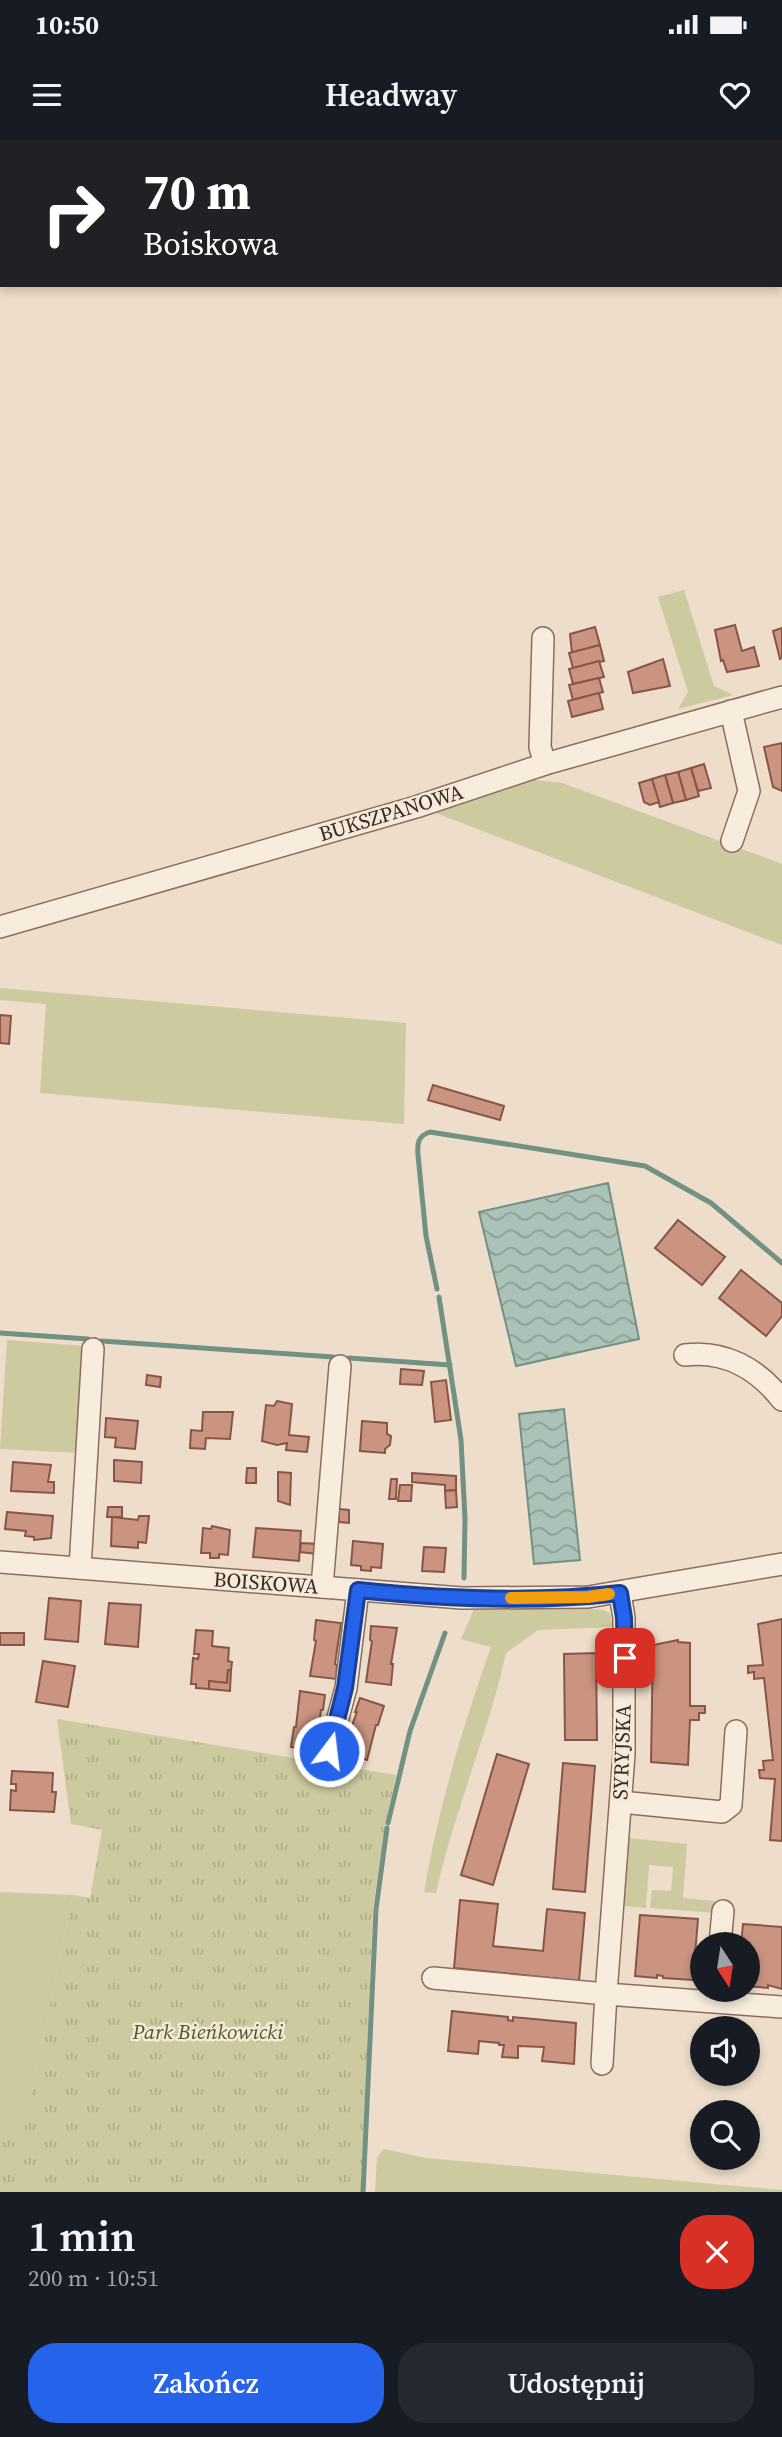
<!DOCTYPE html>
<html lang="pl">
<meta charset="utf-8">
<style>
:root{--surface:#171b24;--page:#242831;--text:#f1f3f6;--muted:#9ea1a6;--accent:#2563eb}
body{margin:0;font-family:"Source Serif 4",serif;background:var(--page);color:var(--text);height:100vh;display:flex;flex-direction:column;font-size:26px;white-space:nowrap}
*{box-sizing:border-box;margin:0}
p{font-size:23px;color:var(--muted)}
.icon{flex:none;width:38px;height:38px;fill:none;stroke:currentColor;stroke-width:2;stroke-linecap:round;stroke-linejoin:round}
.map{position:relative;height:2052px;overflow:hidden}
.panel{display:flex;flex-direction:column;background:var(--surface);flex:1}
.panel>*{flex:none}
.hud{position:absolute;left:0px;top:0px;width:782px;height:147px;box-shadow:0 4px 10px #0003;background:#202124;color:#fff;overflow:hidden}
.needle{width:46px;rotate:168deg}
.buttons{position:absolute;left:690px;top:1792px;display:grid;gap:14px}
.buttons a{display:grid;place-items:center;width:70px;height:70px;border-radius:50%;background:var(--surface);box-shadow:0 4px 10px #0003;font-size:35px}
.pin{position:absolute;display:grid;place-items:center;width:60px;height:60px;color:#fff;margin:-30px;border-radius:14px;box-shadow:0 4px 10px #0006}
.me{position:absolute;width:77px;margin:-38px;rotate:15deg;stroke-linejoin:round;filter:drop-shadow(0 0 5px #0008)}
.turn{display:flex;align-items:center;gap:24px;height:147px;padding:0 28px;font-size:32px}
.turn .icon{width:91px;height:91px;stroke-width:2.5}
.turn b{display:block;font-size:49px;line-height:60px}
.round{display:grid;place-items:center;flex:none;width:74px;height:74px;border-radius:28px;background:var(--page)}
.headline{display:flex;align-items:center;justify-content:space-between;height:119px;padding:0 28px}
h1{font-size:42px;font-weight:600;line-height:52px}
.cta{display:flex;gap:14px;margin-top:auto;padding:14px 28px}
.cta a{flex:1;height:80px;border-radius:28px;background:var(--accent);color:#fff;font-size:28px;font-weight:600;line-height:80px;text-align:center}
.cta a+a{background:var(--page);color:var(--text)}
.status{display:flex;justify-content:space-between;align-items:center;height:49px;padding:0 35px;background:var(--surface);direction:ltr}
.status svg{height:19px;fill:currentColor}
header{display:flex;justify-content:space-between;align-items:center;height:91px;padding:0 28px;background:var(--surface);font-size:32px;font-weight:600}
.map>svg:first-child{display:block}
.grass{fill:#ccca9e}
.park{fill:url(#park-tufts)}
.water{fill:url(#water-waves);stroke:#719184;stroke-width:2}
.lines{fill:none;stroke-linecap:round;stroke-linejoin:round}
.stream{stroke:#719184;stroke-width:5}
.building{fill:#ca9481;stroke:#895545;stroke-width:2}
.minor-casing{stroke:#8a6f5f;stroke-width:24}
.minor{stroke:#f8ecdd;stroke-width:21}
.route-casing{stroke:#184099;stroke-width:18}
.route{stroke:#2563eb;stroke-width:12}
.slow{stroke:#f59e0b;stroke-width:12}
.labels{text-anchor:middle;stroke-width:5;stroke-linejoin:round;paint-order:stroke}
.street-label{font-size:21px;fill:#3b2a22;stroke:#f5e9da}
.park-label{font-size:21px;font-style:italic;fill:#535729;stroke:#f5e9da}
</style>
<div class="status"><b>10:50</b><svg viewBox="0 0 49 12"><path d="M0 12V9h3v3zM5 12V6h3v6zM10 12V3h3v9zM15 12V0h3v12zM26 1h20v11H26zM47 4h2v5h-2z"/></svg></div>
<header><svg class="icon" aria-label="menu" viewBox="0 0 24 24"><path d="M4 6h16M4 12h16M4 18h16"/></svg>Headway<svg class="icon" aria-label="heart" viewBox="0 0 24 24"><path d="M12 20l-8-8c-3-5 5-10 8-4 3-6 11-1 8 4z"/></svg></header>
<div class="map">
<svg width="782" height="2052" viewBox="0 0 782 2052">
<defs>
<pattern id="park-tufts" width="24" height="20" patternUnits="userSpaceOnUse" patternTransform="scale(1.75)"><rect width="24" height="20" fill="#ccca9e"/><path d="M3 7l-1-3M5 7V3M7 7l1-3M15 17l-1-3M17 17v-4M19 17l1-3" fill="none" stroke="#b0ae88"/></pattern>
<pattern id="water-waves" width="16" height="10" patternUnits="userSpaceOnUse" patternTransform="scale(1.75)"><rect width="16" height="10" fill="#aac2b7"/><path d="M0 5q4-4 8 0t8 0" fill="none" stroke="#8c9e94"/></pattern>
</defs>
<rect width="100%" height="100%" fill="#eeddca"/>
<g class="grass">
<path d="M684,450L714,546L733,555L678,569L688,552L658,457Z"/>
<path d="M528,639L562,643L782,724V805L425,669Z"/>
<path d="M0,848L406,883L404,984L40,953L46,864L0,860Z"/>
<path d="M7,1200L84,1206L79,1313L0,1309Z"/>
<path d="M582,1468L603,1470L610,1473L613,1487L538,1490L506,1513C488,1595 454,1671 436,1753L424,1752C439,1665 462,1589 491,1507L461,1499L474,1469Z"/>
<path d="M629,1698L687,1704L683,1758L714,1761L716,1773L650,1768L652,1750L671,1751L673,1727L649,1725L646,1768L624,1766Z"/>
<path d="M0,1752L73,1755L23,1996L0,1991Z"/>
<path d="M384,2009L426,2018L782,2050V2052H375L377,2017Z"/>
</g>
<path class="park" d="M57,1579L396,1635L386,1681L373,1767L361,2052H0V1991L23,1995L73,1755L90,1758L102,1690L71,1684Z"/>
<g class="water">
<path d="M608,1043L639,1199L516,1226L479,1072Z"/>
<path d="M564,1269L580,1420L534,1424L519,1274Z"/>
</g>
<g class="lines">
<g class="stream">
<path d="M437,1149L426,1096L418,1015C417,1003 418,996 430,992L645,1026L711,1063L782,1123"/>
<path d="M439,1157L461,1300L465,1379L464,1438"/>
<path d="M0,1193L88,1199"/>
<path d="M102,1201L333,1217"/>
<path d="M349,1218L450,1225"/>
<path d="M388,1683L410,1591L445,1493"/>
<path d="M363,2052L376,1769L387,1688"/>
</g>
</g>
<g class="building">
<path d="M735,485L742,511L754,507L759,526L727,532L723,520L721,521L715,490Z"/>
<path d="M595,487L600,505L572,513L570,494Z"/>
<path d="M782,488V518L780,519L773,491Z"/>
<path d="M600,505L604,521L573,528L569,513Z"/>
<path d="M663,519L670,546L633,553L628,532Z"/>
<path d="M599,521L604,537L573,544L569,529Z"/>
<path d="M599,538L603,552L573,560L569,545Z"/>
<path d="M599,553L603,569L572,577L568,561Z"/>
<path d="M782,603V651L773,647L764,607Z"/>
<path d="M704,624L711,648L698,651L691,628Z"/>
<path d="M691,628L699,656L686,660L678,632Z"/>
<path d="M678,632L686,660L673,663L665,635Z"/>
<path d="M665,635L673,663L660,667L652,639Z"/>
<path d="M652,639L659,662L650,665L644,662L639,643Z"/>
<path d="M0,875L11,876L9,904L0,903Z"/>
<path d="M433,945L504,966L500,980L428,960Z"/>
<path d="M678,1080L725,1117L702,1145L655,1108Z"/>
<path d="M741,1130L782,1163V1176L766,1196L719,1158Z"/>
<path d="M401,1229L424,1231L422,1245L400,1244Z"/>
<path d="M147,1235L161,1237L160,1247L146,1245Z"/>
<path d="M446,1240L451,1280L435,1282L431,1242Z"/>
<path d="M277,1261L292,1264L289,1295L309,1297L307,1312L286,1310L287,1303L277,1305L262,1301L266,1265L274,1266Z"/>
<path d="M203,1272H233L230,1299L206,1298L205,1309L190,1308L191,1290L202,1291Z"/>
<path d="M106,1278L138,1281L135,1309L115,1307L116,1298L105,1297Z"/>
<path d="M362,1281L387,1283V1294L391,1296L390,1305L385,1309V1313L360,1311Z"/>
<path d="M114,1320L142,1322L141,1343L114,1341Z"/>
<path d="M13,1322L51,1325L48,1342H54V1353L11,1351Z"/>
<path d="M247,1328H256V1343H246Z"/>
<path d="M278,1332L291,1333L290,1365L278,1361Z"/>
<path d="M412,1333L456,1336V1350L445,1351V1345L412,1342Z"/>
<path d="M391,1339H397L396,1359H389Z"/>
<path d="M400,1345H412L411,1361H398Z"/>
<path d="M456,1350L457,1367L446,1368L445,1351Z"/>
<path d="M108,1367H122V1377H107Z"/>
<path d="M339,1369L349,1370V1383L339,1382Z"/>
<path d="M7,1372L53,1376L51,1398L34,1400V1397L25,1396L26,1391L5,1389Z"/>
<path d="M139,1376H149L146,1403L138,1402V1408L111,1406L112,1377L138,1380Z"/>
<path d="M212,1386L230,1390L228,1415L219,1414V1418H210V1413H201L203,1388L211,1389Z"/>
<path d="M256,1388L301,1391L299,1421L253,1417Z"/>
<path d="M353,1401L383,1404L381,1428L371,1427V1431L361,1430V1426L351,1425Z"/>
<path d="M301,1403L318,1404L317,1414L300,1412Z"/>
<path d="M424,1407L446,1408L444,1432L422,1431Z"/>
<path d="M49,1458L81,1461L78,1502L45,1499Z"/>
<path d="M109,1463L141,1465L138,1507L105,1504Z"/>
<path d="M782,1479V1701L770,1700L775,1639L760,1638L759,1630H764L763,1621L773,1620L764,1538L754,1539V1532L748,1533V1526L763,1525L758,1484Z"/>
<path d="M316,1480L341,1483L335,1524L337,1525L336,1539L310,1536L316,1501L314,1500Z"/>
<path d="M371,1486L397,1488L391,1524H393L391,1545L366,1542L372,1501L370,1500Z"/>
<path d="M196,1490L213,1491L212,1506L229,1508L228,1521L232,1522L231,1530H228L227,1543L209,1541V1549L196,1548V1544H191L193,1518L198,1519L199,1514H194Z"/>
<rect x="0" y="1493" width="24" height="12"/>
<path d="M678,1500V1502L690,1503V1566H705V1573H699V1580H690L688,1625L651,1622L653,1505Z"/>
<path d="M596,1513L597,1600H565L564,1514Z"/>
<path d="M43,1521L75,1526L68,1567L36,1562Z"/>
<path d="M228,1530H231L230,1551L209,1549V1541L227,1543Z"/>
<path d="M300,1551L325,1555L323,1570H321L316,1611L291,1607L294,1587H296Z"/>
<path d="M360,1558L384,1566L378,1585H376L367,1620L342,1612L357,1572H355Z"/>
<path d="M497,1614L529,1624L493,1745L461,1735Z"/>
<path d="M563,1623L595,1626L585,1752L553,1749Z"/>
<path d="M12,1631L53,1633L52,1652H56L54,1672L10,1670L11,1650L16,1651V1644H11Z"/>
<path d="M460,1760L498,1764L493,1806L543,1811L547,1769L585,1773L579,1841L454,1828Z"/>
<path d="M640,1775L698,1779L693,1840L663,1838V1836L657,1835V1838L635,1836Z"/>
<path d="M743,1784L782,1787V1849L768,1845V1848L747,1846V1804H741Z"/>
<path d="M452,1871L508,1877V1880L513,1881V1877L576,1883L574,1924L542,1921L544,1907L518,1906V1918L502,1917L504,1905H499V1903L479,1901L478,1914L448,1911Z"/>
</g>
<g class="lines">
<defs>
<g id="minor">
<path d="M543,498L540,607L545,624"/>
<path d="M731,571L749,651L732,701"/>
<path d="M0,787L416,667L545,624L782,557"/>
<path d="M685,1215C725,1210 758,1229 782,1260"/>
<path d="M0,1422L462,1458L588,1457L782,1424"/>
<path d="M80,1428L93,1209"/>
<path d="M322,1447L340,1226"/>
<path d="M620,1453L624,1478V1614L606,1854L782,1867"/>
<path d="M329,1611L346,1548L358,1450"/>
<path d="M621,1662L722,1672L731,1665L736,1591"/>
<path d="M720,1804L723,1771"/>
<path d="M433,1838L606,1854L602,1924"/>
</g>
</defs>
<use href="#minor" class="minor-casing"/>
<use href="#minor" class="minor"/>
</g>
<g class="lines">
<defs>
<path id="route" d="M329,1611L345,1548L358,1450C445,1459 534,1463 620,1453L624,1478L625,1518"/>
</defs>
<use href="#route" class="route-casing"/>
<use href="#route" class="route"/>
<path class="slow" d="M511,1458L588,1457L609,1454"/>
</g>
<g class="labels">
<g class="street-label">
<text transform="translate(391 673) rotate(-17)" y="7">BUKSZPANOWA</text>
<text transform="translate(266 1443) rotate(4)" y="7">BOISKOWA</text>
<text transform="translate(622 1612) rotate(-88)" y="7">SYRYJSKA</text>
</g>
<g class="park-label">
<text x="208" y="1899">Park Bieńkowicki</text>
</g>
</g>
</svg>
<div class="buttons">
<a><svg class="needle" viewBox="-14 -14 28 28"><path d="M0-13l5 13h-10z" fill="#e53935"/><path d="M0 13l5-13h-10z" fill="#9ea1a6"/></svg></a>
<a><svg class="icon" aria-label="sound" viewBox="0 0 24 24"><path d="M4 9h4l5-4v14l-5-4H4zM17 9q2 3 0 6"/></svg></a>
<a><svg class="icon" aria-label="search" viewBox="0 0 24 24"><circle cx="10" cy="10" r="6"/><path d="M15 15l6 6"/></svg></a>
</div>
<div class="pin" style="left:625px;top:1518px;background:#d93025"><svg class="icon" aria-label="arrive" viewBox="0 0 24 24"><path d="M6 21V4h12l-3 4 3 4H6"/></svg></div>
<svg class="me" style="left:329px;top:1611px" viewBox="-20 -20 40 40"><circle r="17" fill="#2563eb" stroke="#fff" stroke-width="3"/><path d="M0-11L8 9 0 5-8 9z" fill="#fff"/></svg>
<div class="hud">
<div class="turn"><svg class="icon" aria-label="right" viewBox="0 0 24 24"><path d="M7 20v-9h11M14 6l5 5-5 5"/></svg><div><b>70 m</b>Boiskowa</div></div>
</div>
</div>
<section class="panel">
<div class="headline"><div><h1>1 min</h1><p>200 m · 10:51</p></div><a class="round" style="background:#d93025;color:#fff"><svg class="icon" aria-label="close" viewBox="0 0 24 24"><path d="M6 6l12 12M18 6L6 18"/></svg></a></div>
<div class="cta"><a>Zakończ</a><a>Udostępnij</a></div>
</section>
